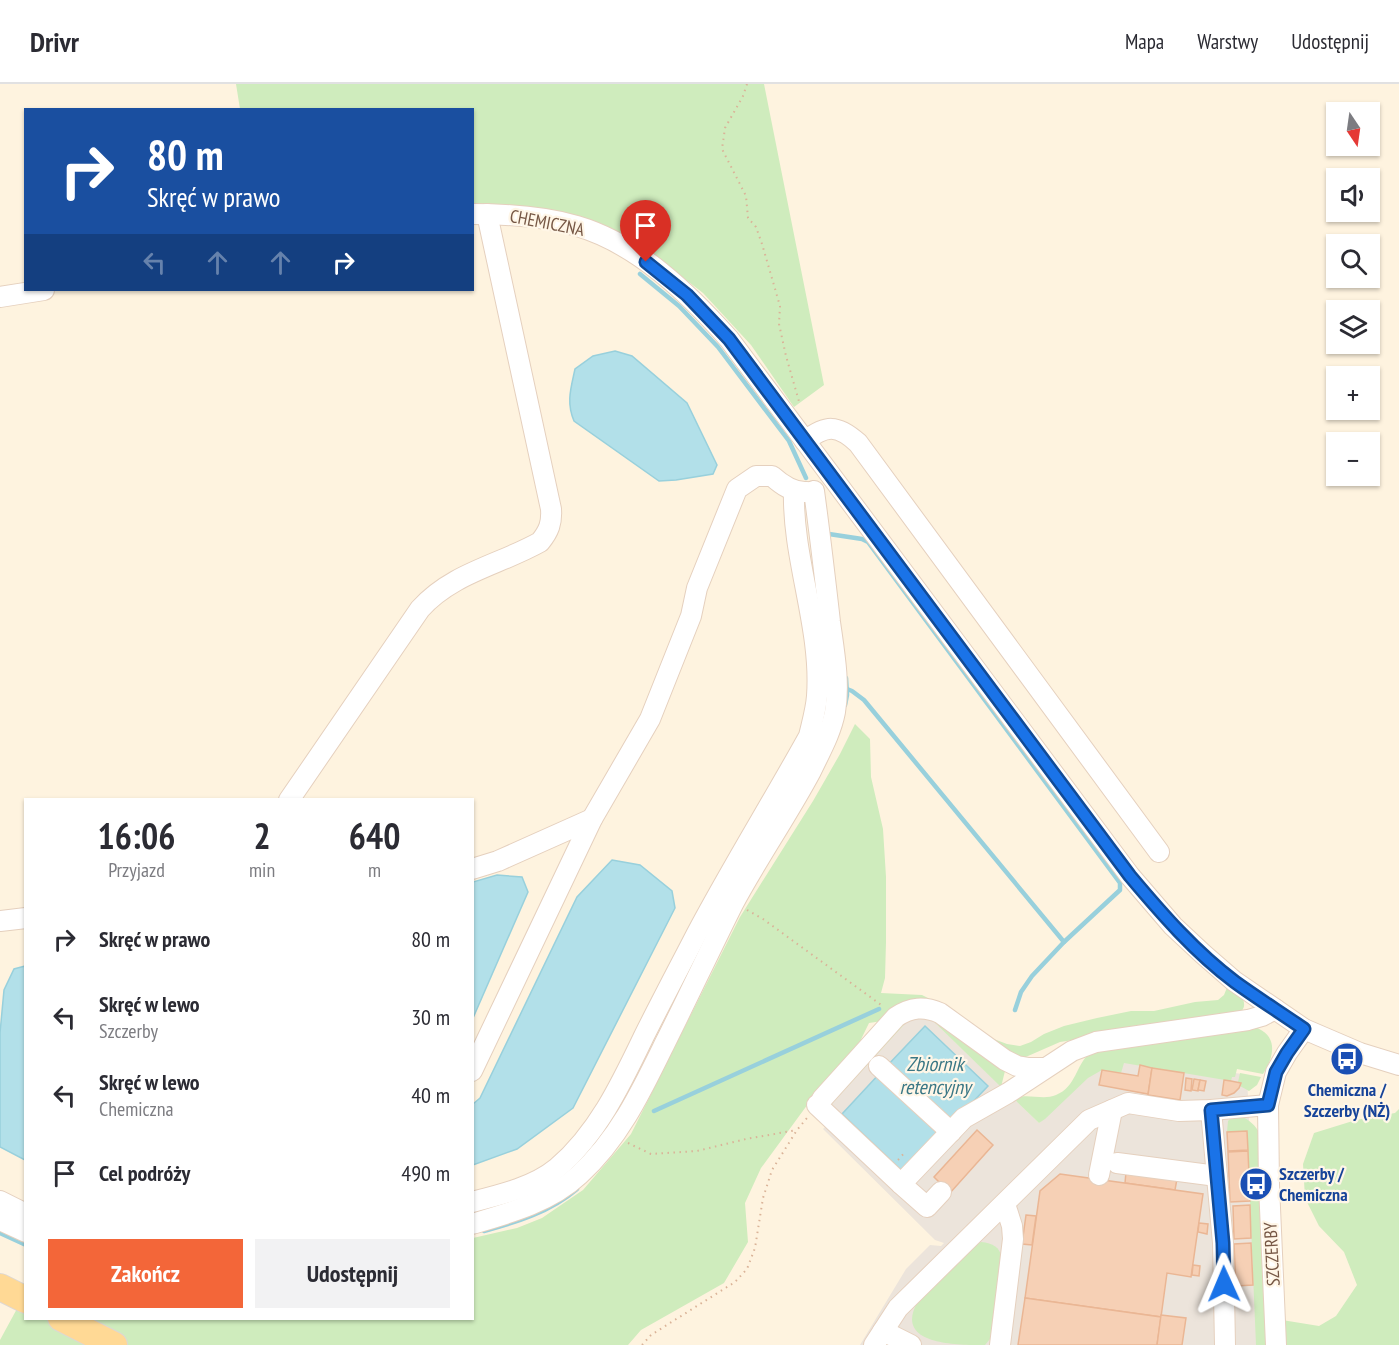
<!DOCTYPE html>
<html lang="pl">
<meta charset="utf-8">
<style>
:root{--surface:#fff;--page:#f2f2f3;--text:#2b2b33;--muted:#7c7c81;--line:#e1e1e2;--accent:#f36639}
body{margin:0;font-family:"PT Sans Narrow",sans-serif;background:var(--page);color:var(--text);height:100vh;display:flex;flex-direction:column;font-size:22px;white-space:nowrap}
*{box-sizing:border-box;margin:0}
p{font-size:20px;color:var(--muted)}
.icon{flex:none;width:33px;height:33px;fill:none;stroke:currentColor;stroke-width:2;stroke-linecap:round;stroke-linejoin:round}
.map{position:relative;flex:1;overflow:hidden}
.sheet{position:absolute;left:24px;top:714px;width:450px;height:522px;display:flex;flex-direction:column;background:var(--surface);border-radius:0px;box-shadow:0 2px 4px #0004}
.sheet>*{flex:none}
.guide{position:absolute;left:24px;top:24px;width:450px;height:183px;border-radius:0px;box-shadow:0 2px 4px #0004;background:#1a4fa0;color:#fff;overflow:hidden}
.needle{width:39px;rotate:167deg}
.buttons{position:absolute;left:1326px;top:18px;display:grid;gap:12px}
.buttons a{display:grid;place-items:center;width:54px;height:54px;border-radius:0px;background:var(--surface);box-shadow:0 2px 4px #0004;font-size:30px}
.pin{position:absolute;display:grid;place-items:center;width:51px;height:51px;color:#fff;margin:-62px -26px;border-radius:50% 50% 50% 0;rotate:-45deg;box-shadow:0 0 6px #0007}
.pin .icon{rotate:45deg}
.me{position:absolute;width:66px;margin:-33px;rotate:359deg;stroke-linejoin:round;filter:drop-shadow(0 0 4px #0008)}
.turn{display:flex;align-items:center;gap:21px;height:126px;padding:0 24px;font-size:27px}
.turn .icon{width:78px;height:78px;stroke-width:2.5}
.turn b{display:block;font-size:42px;line-height:51px}
.lanes{display:flex;align-items:center;height:57px;padding:0 24px;background:#0003;justify-content:center;gap:30px;direction:ltr}
.lanes .off{opacity:.35}
.eta{display:flex;justify-content:space-evenly;align-items:center;height:102px;text-align:center}
.eta b{font-size:36px;font-weight:600;line-height:42px}
.primary-button{display:flex;gap:12px;margin-top:auto;padding:12px 24px}
.primary-button a{flex:1;height:69px;border-radius:0px;background:var(--accent);color:#fff;font-size:24px;font-weight:600;line-height:69px;text-align:center}
.primary-button a+a{background:var(--page);color:var(--text)}
ul{padding:0;list-style:none}
li{display:flex;align-items:center;gap:18px;height:78px;padding:0 24px}
li div{flex:1}
li b{display:block;font-size:22px}
li em{font-style:normal}
header{display:flex;align-items:center;gap:36px;box-sizing:border-box;height:84px;padding:0 30px;background:var(--surface);border-bottom:2px solid var(--line)}
header strong{font-size:28px}
nav{display:flex;gap:33px;margin-inline-start:auto;font-size:21px}
.map>svg:first-child{display:block}
.industrial{fill:#ece4db}
.green{fill:#cfecbd}
.water{fill:#b2e0e9;stroke:#98d0dc;stroke-width:1.5}
.lines{fill:none;stroke-linecap:round;stroke-linejoin:round}
.stream{stroke:#98d0dc;stroke-width:4.5}
.building{fill:#f6d0b5;stroke:#eab694;stroke-width:1.5}
.minor-casing{stroke:#e5d0be;stroke-width:22}
.major-casing{stroke:#ded7d2;stroke-width:28}
.path{stroke:#dab398;stroke-width:2;stroke-dasharray:1.5 4.5;stroke-linecap:butt}
.minor{stroke:#fff;stroke-width:20}
.major{stroke:#ffd995;stroke-width:26}
.route-casing{stroke:#114b97;stroke-width:15}
.route{stroke:#1a73e8;stroke-width:10}
.labels{text-anchor:middle;stroke-width:4.5;stroke-linejoin:round;paint-order:stroke}
.street-label{font-size:18px;fill:#765745;stroke:#fff6e7}
.transit-label{font-size:18px;font-weight:bold;fill:#164399;stroke:#fff6e7}
.water-label{font-size:20px;font-style:italic;fill:#3a7785;stroke:#fff6e7}
</style>
<header>
<strong>Drivr</strong>
<nav><a>Mapa</a><a>Warstwy</a><a>Udostępnij</a></nav>
</header>
<div class="map">
<svg width="1399" height="1261" viewBox="0 0 1399 1261">
<rect width="100%" height="100%" fill="#fef3df"/>
<path class="industrial" d="M912,932L930,934L1039,1039L1088,991L1136,972L1247,991L1259,1261H860L906,1185L930,1161L941,1162L944,1159L935,1156L823,1045L837,1031L829,1023Z"/>
<g class="green">
<path d="M236,0H764L824,301L794,323L751,261L703,209L646,165L473,122L472,26L240,25Z"/>
<path d="M855,640L870,655L871,693L883,745L886,793V858L885,894L881,909L922,911L946,923L970,943L991,954L1007,960L1020,962L1031,958L1044,950L1064,942L1097,934L1131,927H1154L1195,918L1218,916L1224,911L1228,901L1243,915C1246,923 1243,928 1235,931L1060,958L1012,979L1005,987L1001,1003L930,934L912,932L829,1023L824,1017L889,936L869,939L848,982L816,1009L761,1084L745,1119L748,1158L724,1199L641,1246L628,1261H0V1256L25,1210L26,1234H472L473,1154L517,1144L542,1134L583,1106L631,1050L740,833L813,717L840,670Z"/>
<path d="M1255,943C1279,952 1274,973 1263,990L1237,985L1235,993H1232L1231,997L1124,979L1121,989L1102,986L1088,994L1045,1035L1039,1039L1014,1015C1026,1008 1042,1017 1056,1011C1076,1003 1076,981 1089,970C1093,968 1098,966 1103,964Z"/>
<path d="M1240,989L1261,993L1257,1001L1249,1007L1240,1002V999L1238,998Z"/>
<path d="M1399,1025V1261H1283L1282,1236L1319,1242L1336,1232L1357,1201L1344,1168L1319,1142L1305,1114L1303,1080L1314,1049L1356,1036L1395,1029Z"/>
<path d="M1240,1032C1249,1035 1256,1042 1260,1050L1270,1261H1256L1247,1047L1227,1048L1228,1037L1232,1033Z"/>
<path d="M981,1158C993,1159 1000,1163 1002,1175L990,1255L985,1261C957,1261 894,1261 917,1219L977,1160Z"/>
</g>
<g class="water">
<path d="M615,267L632,272L687,319L717,381L713,390L676,396L659,397L574,337C566,318 571,304 575,285L593,272Z"/>
<path d="M612,776L640,781L672,807L675,824L573,1024L517,1065L473,1081V1020L480,1014L577,813Z"/>
<path d="M497,791L522,793L528,808L473,934V798Z"/>
<path d="M25,882H26L25,1076L0,1063V949L4,906L14,885Z"/>
<path d="M925,942L988,1002L949,1043L886,983Z"/>
<path d="M880,989L943,1050L905,1090L842,1030Z"/>
</g>
<g class="lines">
<g class="stream">
<path d="M640,190L679,222L718,263L789,357L806,394"/>
<path d="M829,450L862,455L868,458L1120,799V806L1064,858L1032,892L1021,908L1015,926"/>
<path d="M847,605L852,607L864,616L1064,858"/>
<path d="M845,621L847,611L846,594"/>
<path d="M654,1027L879,925"/>
<path d="M484,1147C517,1138 550,1128 577,1105"/>
<path d="M0,1149L26,1161"/>
</g>
</g>
<g class="building">
<path d="M1140,981L1152,984L1148,1010L1099,1001L1102,986L1138,992Z"/>
<path d="M1152,984L1184,989L1180,1016L1148,1011Z"/>
<path d="M1186,994L1192,995L1191,1007L1185,1006Z"/>
<path d="M1194,995L1200,996L1198,1007L1192,1006Z"/>
<path d="M1200,996L1206,997L1204,1007L1198,1006Z"/>
<path d="M1224,996L1231,997L1241,999L1239,1004L1234,1009L1227,1012L1222,1011Z"/>
<path d="M977,1046L993,1061L950,1109L934,1093Z"/>
<path d="M1247,1047L1248,1066L1228,1067L1227,1048Z"/>
<path d="M1248,1067L1250,1117L1230,1118L1228,1068Z"/>
<path d="M1126,1088L1177,1095L1175,1106L1125,1099Z"/>
<path d="M1060,1090L1203,1110L1191,1193L1167,1189L1161,1233L1025,1214L1040,1107Z"/>
<path d="M1250,1121L1251,1154L1234,1155L1233,1122Z"/>
<path d="M1026,1131L1036,1132L1032,1161L1022,1160Z"/>
<path d="M1199,1139L1208,1140L1207,1150L1198,1148Z"/>
<path d="M1251,1159L1253,1201L1236,1202L1234,1160Z"/>
<path d="M1193,1181L1200,1182L1199,1192L1192,1191Z"/>
<path d="M1025,1214L1161,1233L1157,1261H1018Z"/>
<path d="M1161,1231L1186,1234L1182,1261H1157Z"/>
</g>
<g class="lines">
<defs>
<g id="minor">
<path d="M472,130C508,130 543,132 577,142C638,160 688,209 729,255L1130,792L1173,842L1203,870L1234,897L1304,945L1360,969L1399,981"/>
<path d="M0,213L44,206"/>
<path d="M805,357C826,341 837,340 858,359L1159,768"/>
<path d="M289,716L420,525C452,489 499,481 540,458C549,447 552,439 551,425L487,130"/>
<path d="M472,785L498,777L592,735"/>
<path d="M0,837L26,834"/>
<path d="M879,982L951,1048"/>
<path d="M472,987L592,735L650,635L691,532L697,504L737,405L756,392H772C782,401 793,409 807,408"/>
<path d="M822,1015L896,933C911,923 924,922 940,929L1005,976L1017,982L1029,984H1045"/>
<path d="M817,1021L901,1100"/>
<path d="M1211,1026L1223,1159L1225,1261"/>
<path d="M1117,1079L1217,1092"/>
<path d="M1099,1091L1112,1026"/>
<path d="M941,1108L927,1123L901,1100L964,1034L1008,1009L1072,967L1096,958L1248,936L1262,932L1275,925"/>
<path d="M0,1117L26,1130"/>
<path d="M472,1118C500,1111 534,1103 557,1084C598,1049 621,1000 644,952C661,918 679,884 696,851C732,783 772,719 809,652C812,639 816,626 817,612C822,544 792,474 794,407"/>
<path d="M0,1136L26,1148"/>
<path d="M472,1140C510,1129 550,1118 579,1091C619,1055 642,1006 665,959C688,913 710,866 733,820C757,775 787,732 811,687C820,668 831,649 835,628C840,599 834,567 830,538C825,494 820,451 814,407"/>
<path d="M883,1247L911,1261"/>
<path d="M874,1261L898,1224L1089,1036L1128,1019L1179,1027L1211,1026L1268,1021"/>
<path d="M1000,1261L1013,1155L1012,1142L1005,1120"/>
<path d="M1276,1261L1269,1101L1268,1021L1276,988L1287,969L1304,945"/>
</g>
<g id="major">
<path d="M0,1203L26,1216"/>
<path d="M61,1234L114,1261"/>
</g>
</defs>
<use href="#minor" class="minor-casing"/>
<use href="#major" class="major-casing"/>
<g class="path">
<path d="M747,0L743,12L725,44L722,65L746,112L748,134L756,143L762,160L780,222L779,240L786,272L800,321"/>
<path d="M747,826L763,835L884,923"/>
<path d="M628,1059L651,1070L697,1067L746,1055L797,1046"/>
<path d="M898,1076L906,1067"/>
<path d="M642,1261L651,1251L735,1198L747,1185L755,1164L763,1114L772,1086L797,1046L807,1034"/>
</g>
<use href="#minor" class="minor"/>
<use href="#major" class="major"/>
</g>
<g class="lines">
<defs>
<path id="route" d="M646,178L687,211L729,255L1130,792C1162,830 1195,868 1235,898C1257,914 1281,929 1304,945L1287,969L1276,988L1268,1021L1211,1026L1223,1159L1224,1200"/>
</defs>
<use href="#route" class="route-casing"/>
<use href="#route" class="route"/>
</g>
<defs>
<symbol id="bus-disc" viewBox="-11 -11 22 22"><circle r="9.5" fill="#1a4fb4" stroke="#fff6e7"/><path d="M-5-6H5V4H4V6H2V4H-2V6H-4V4H-5ZM-3.5-4V0h7V-4ZM-3.5 1.2v1.5H-2V1.2ZM2 1.2v1.5H3.5V1.2Z" fill="#fff"/></symbol>
</defs>
<g fill-rule="evenodd">
<use href="#bus-disc" x="1328" y="956" width="38" height="38"/>
<use href="#bus-disc" x="1237" y="1081" width="38" height="38"/>
</g>
<g class="labels">
<g class="street-label">
<text transform="translate(547 139) rotate(11)" y="6">CHEMICZNA</text>
<text transform="translate(1272 1170) rotate(-93)" y="6">SZCZERBY</text>
</g>
<g class="transit-label">
<text x="1347" y="1012">Chemiczna /<tspan x="1347" dy="21">Szczerby (NŻ)</tspan></text>
<text x="1279" y="1096" text-anchor="start">Szczerby /<tspan x="1279" dy="21">Chemiczna</tspan></text>
</g>
<g class="water-label">
<text x="935" y="987">Zbiornik<tspan x="935" dy="23">retencyjny</tspan></text>
</g>
</g>
</svg>
<div class="buttons">
<a><svg class="needle" viewBox="-14 -14 28 28"><path d="M0-13l5 13h-10z" fill="#e53935"/><path d="M0 13l5-13h-10z" fill="#7c7c81"/></svg></a>
<a><svg class="icon" aria-label="sound" viewBox="0 0 24 24"><path d="M4 9h4l5-4v14l-5-4H4zM17 9q2 3 0 6"/></svg></a>
<a><svg class="icon" aria-label="search" viewBox="0 0 24 24"><circle cx="10" cy="10" r="6"/><path d="M15 15l6 6"/></svg></a>
<a><svg class="icon" aria-label="layers" viewBox="0 0 24 24"><path d="M12 4l9 5-9 5-9-5zM3 14l9 5 9-5"/></svg></a>
<a>+</a>
<a>−</a>
</div>
<div class="pin" style="left:646px;top:178px;background:#d93025"><svg class="icon" aria-label="arrive" viewBox="0 0 24 24"><path d="M6 21V4h12l-3 4 3 4H6"/></svg></div>
<svg class="me" style="left:1224px;top:1200px" viewBox="-20 -20 40 40"><path d="M0-17L14 15 0 8-14 15z" fill="#1a73e8" stroke="#fff" stroke-width="4"/></svg>
<div class="guide">
<div class="turn"><svg class="icon" aria-label="right" viewBox="0 0 24 24"><path d="M7 20v-9h11M14 6l5 5-5 5"/></svg><div><b>80 m</b>Skręć w prawo</div></div>
<div class="lanes"><svg class="icon off" aria-label="left" viewBox="0 0 24 24"><path d="M17 20v-9H6M10 6l-5 5 5 5"/></svg><svg class="icon off" aria-label="ahead" viewBox="0 0 24 24"><path d="M12 20V5M6 11l6-6 6 6"/></svg><svg class="icon off" aria-label="ahead" viewBox="0 0 24 24"><path d="M12 20V5M6 11l6-6 6 6"/></svg><svg class="icon" aria-label="right" viewBox="0 0 24 24"><path d="M7 20v-9h11M14 6l5 5-5 5"/></svg></div>
</div>
<section class="sheet">
<div class="eta">
<div><b>16:06</b><p>Przyjazd</p></div>
<div><b>2</b><p>min</p></div>
<div><b>640</b><p>m</p></div>
</div>
<ul>
<li><svg class="icon" aria-label="right" viewBox="0 0 24 24"><path d="M7 20v-9h11M14 6l5 5-5 5"/></svg><div><b>Skręć w prawo</b></div><em>80 m</em></li>
<li><svg class="icon" aria-label="left" viewBox="0 0 24 24"><path d="M17 20v-9H6M10 6l-5 5 5 5"/></svg><div><b>Skręć w lewo</b><p>Szczerby</p></div><em>30 m</em></li>
<li><svg class="icon" aria-label="left" viewBox="0 0 24 24"><path d="M17 20v-9H6M10 6l-5 5 5 5"/></svg><div><b>Skręć w lewo</b><p>Chemiczna</p></div><em>40 m</em></li>
<li><svg class="icon" aria-label="arrive" viewBox="0 0 24 24"><path d="M6 21V4h12l-3 4 3 4H6"/></svg><div><b>Cel podróży</b></div><em>490 m</em></li>
</ul>
<div class="primary-button"><a>Zakończ</a><a>Udostępnij</a></div>
</section>
</div>
